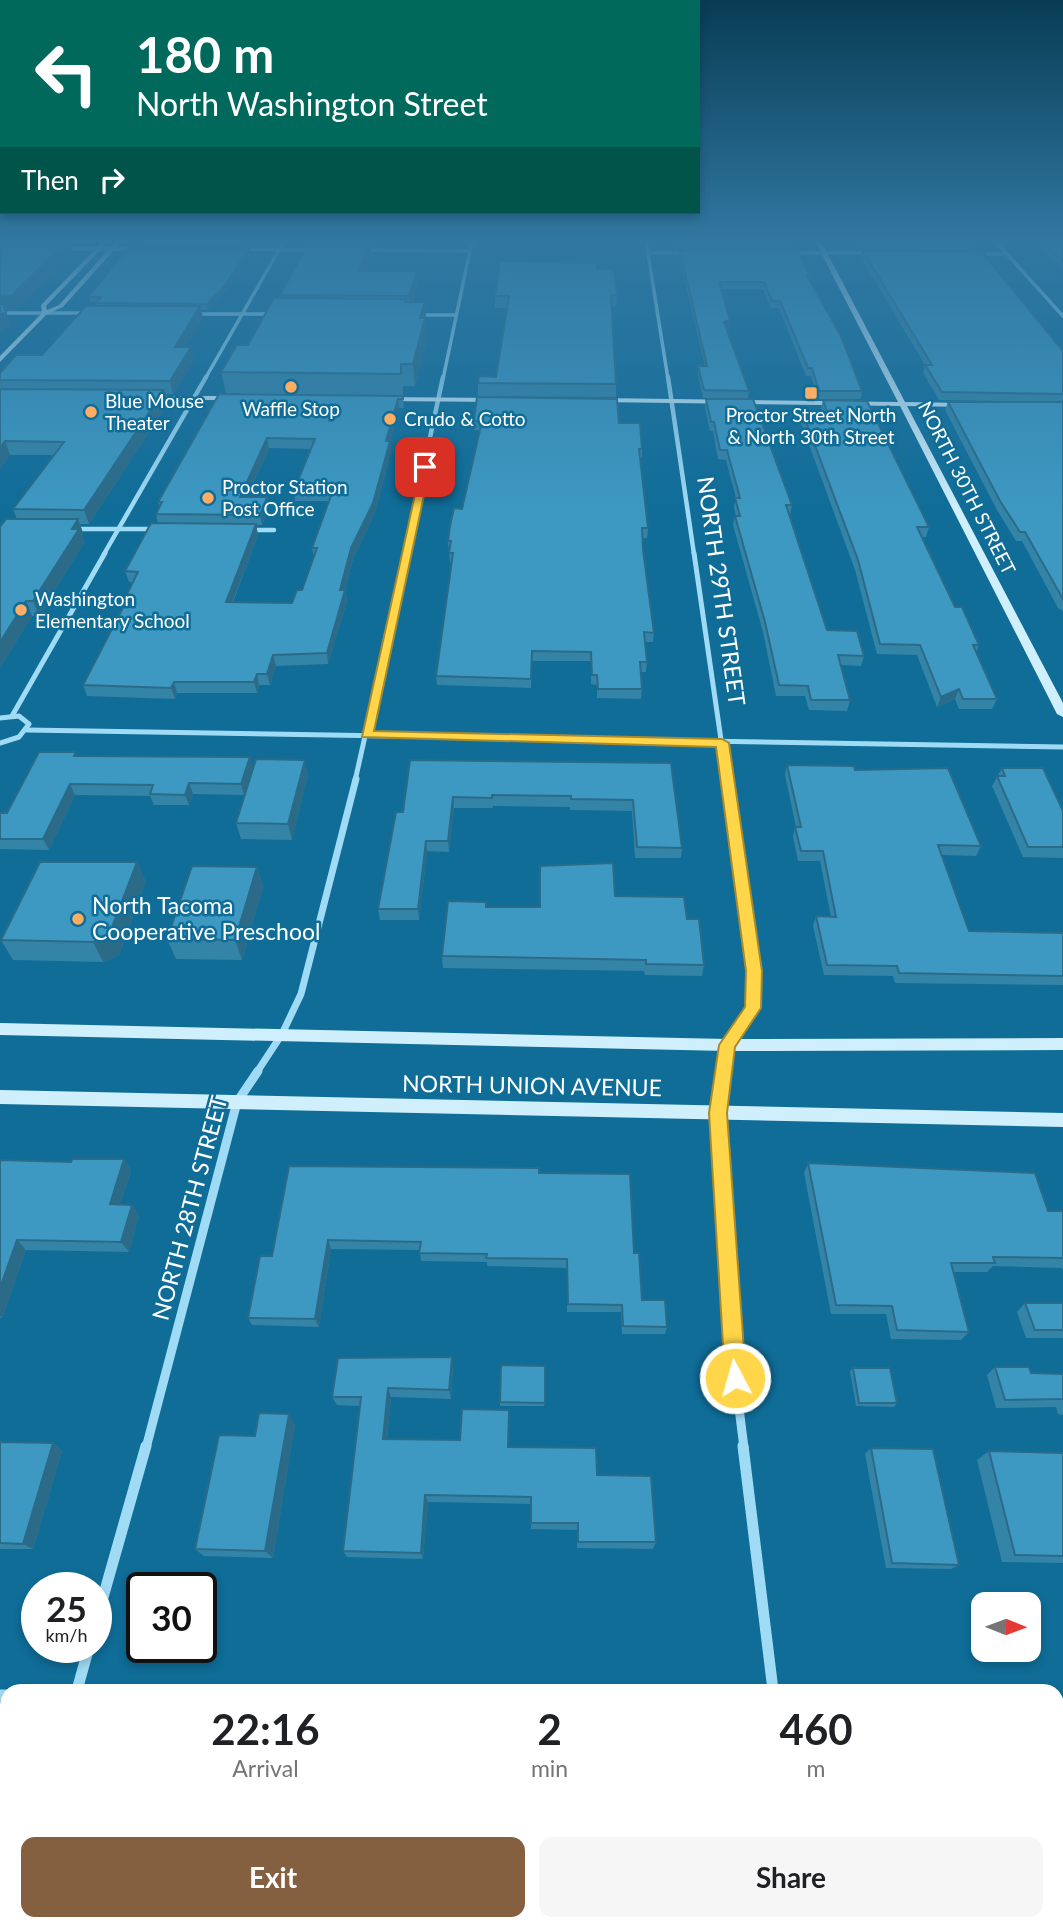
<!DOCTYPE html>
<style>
:root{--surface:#fff;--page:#f6f6f6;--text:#202124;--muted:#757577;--accent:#846041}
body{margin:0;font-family:Lato,sans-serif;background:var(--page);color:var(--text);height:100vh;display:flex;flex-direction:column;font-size:26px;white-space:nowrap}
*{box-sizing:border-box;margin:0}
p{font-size:23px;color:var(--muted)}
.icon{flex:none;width:38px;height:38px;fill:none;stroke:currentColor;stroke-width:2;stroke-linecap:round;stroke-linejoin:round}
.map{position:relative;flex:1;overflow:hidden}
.sheet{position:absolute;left:0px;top:1684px;width:1064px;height:247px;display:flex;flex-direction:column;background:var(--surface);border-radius:21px 21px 0 0;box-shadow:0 4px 10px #0003}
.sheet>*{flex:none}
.banner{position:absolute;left:0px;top:0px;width:700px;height:214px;box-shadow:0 4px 10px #0003;background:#00695c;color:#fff;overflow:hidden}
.needle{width:46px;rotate:91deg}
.buttons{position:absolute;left:971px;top:1592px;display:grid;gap:14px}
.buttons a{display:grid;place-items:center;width:70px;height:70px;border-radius:14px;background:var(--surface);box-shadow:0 4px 10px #0003;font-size:35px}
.speed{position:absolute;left:21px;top:1572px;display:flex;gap:14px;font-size:35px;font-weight:700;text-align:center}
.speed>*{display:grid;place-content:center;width:91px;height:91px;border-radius:50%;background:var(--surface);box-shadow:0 4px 10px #0003;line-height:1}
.speed small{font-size:18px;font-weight:400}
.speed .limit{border:4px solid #111;border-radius:10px;background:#fff;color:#111}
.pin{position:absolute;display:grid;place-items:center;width:60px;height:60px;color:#fff;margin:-30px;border-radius:14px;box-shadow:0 4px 10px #0006}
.me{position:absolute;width:77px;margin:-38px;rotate:354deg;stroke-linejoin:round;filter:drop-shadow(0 0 5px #0008)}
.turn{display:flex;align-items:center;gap:24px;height:147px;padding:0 21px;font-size:32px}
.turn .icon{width:91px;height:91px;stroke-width:2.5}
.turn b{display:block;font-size:49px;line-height:60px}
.then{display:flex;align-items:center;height:66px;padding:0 21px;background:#0003;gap:14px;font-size:26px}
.eta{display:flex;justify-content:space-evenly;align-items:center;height:119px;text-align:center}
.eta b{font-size:42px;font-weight:700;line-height:49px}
.cta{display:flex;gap:14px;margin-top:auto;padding:14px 21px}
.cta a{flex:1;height:80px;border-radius:14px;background:var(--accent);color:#fff;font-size:28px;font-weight:700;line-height:80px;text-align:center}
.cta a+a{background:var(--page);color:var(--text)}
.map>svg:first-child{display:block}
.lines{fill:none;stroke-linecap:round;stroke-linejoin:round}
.street-far5{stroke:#a0dbf5;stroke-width:3.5}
.street-far4{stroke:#a0dbf5;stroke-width:4.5}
.street-far3{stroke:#a0dbf5;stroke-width:5}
.street-far2{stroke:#a0dbf5;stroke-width:7}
.street-far1{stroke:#a0dbf5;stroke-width:9}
.street{stroke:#a0dbf5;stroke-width:11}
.secondary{fill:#d0effd;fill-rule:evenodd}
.wall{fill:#3484a7;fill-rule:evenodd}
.shaded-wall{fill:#2b6b88}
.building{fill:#3d99c2;stroke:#2b6b88;stroke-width:2}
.route{fill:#ffd54a;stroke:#a68a30;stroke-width:2}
.poi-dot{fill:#ffac64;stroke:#0f6d98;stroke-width:2.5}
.labels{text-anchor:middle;stroke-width:5;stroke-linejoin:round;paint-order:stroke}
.far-poi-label{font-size:19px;fill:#fff;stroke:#0f6d98;text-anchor:start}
.far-street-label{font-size:19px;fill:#fff;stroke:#0f6d98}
.street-label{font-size:23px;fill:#fff;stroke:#0f6d98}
.poi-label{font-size:23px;fill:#fff;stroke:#0f6d98;text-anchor:start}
</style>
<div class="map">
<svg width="1063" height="1930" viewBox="0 0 1063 1930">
<rect width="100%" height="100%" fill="#0f6d98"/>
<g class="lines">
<g class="street-far5">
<path d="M646,241L668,379"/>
<path d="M995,241L1063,316"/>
<path d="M65,249H134"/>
<path d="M240,249L312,250"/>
<path d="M363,250L470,251"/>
<path d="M648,253H687"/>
<path d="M790,253H869"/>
<path d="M976,254H1007"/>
<path d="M0,313H88"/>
<path d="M194,314H273"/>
<path d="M418,315H456"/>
<path d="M205,379L284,241"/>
<path d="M443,379L472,241"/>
</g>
<g class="street-far4">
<path d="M668,377L694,554"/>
<path d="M72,529H154"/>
<path d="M250,530H274"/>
<path d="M104,554L206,377"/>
<path d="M405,554L443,377"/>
</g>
<g class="street-far3">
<path d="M694,553L727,781"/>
<path d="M12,716L105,553"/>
<path d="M0,718L19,716L29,724L19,737L0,743"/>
<path d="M27,730L1063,747"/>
<path d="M355,781L406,553"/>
</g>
<g class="street-far2">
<path d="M257,1072L282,1034L301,994L356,779"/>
<path d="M723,1072L727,1045L753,1008L754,971L726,779"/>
</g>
<g class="street-far1">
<path d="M724,1071L718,1113L732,1352L744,1448"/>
<path d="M146,1448L237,1102L258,1071"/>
</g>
<g class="street">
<path d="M743,1446L773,1690"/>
<path d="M96,1622L146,1446"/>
<path d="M77,1690L89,1647"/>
<path d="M0,1695H7"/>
<path d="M1057,1747H1063"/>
<path d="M801,1923L802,1930"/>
<path d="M18,1930L20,1923"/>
</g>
<g class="secondary">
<path d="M103,241H109L46,306L47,310L59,305L116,241H122L63,307L47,314L0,362V356L42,313L41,305Z"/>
<path d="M815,241H821L905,402L965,403L969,405L965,407L907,406L1063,703V717L1057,714L900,406L600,402L596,400L600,398L898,402Z"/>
<path d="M145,396H233L237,398L233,400H145Z"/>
<path d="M383,397L496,398L500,400L496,402L386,401H383Z"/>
<path d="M0,1023L727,1039L1063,1038V1050L727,1051L0,1035Z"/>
<path d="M0,1090L1063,1113V1127L0,1104Z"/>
</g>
</g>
<g class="wall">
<path d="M0,241H84L81,244H70L73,253L16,309L5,310L11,325L0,332Z"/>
<path d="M136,241H259L256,245L137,244Z"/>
<path d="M310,241H376L374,246H370L371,255L365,271H417L418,285L413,302H425L427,339L415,386H403V396L287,395L403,396L404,408H399L390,441L391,451L375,513L353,559L345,590L347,601L328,664L276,666L270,685H259L257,693H177L175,699L87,696L83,685L126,602L125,598L132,582H129L125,571L158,524L156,514L160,507L158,502L226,394L221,372L248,345L281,298L280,295ZM269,448L311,449L294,490L295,501H329L312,548L314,557L302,590L292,603L233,602L258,535L256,525H262L269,508L267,497H247Z"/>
<path d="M381,241H442L441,242Z"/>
<path d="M675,241H792V242L791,247L677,249Z"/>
<path d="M851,241H975L971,250L856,249Z"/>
<path d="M1034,241H1063V270Z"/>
<path d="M249,248L250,254L225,292L208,310H201L203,318L185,347L194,360L173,394H165L168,403L89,524H80L83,533L82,536L84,543L39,616H32L0,668L17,519L13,509L54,455H10L0,468V373L42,355L96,306L95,302H90L88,297Z"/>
<path d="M680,251L810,276L809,281L862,391L861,399H818L811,376H806L779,308H771L763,289H721L730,320L729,328H726L749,391L748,398H703L698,374V366H705L679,257Z"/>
<path d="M863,251L1063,351V402L939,400L923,373L925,365L861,258Z"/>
<path d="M597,269L617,295L616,307H611L616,384V397L478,396V383L496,377L507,308H495V296Z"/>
<path d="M706,399L792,505L790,515L827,630L864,656L861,666L841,665L850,700L847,711L809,710L805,696H776L763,632L733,525L735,516H736L734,507L736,498L726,460L718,459L713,431H710L705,408Z"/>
<path d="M823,400L929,527L926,537H922L955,607L979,645L976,653L997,699L992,709H959L955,699L937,707L917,655L877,654L855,570L800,420L802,411H822L821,409Z"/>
<path d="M948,402H1063V611L1058,608L1022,541H1016L997,510L945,410Z"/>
<path d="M474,421L619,423L642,449V458H640L648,528L647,538H642L643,550L654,633L653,642H645L647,662L646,672H641L642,689L641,699L597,698V685L591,684V661H532L531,688L437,685L436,676L452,563H450L448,541L462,509L480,430H474Z"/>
<path d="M78,756L250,757L252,767L244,795L193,794L189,805H154L150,796L75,795L49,850L0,849V813H7Z"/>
<path d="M410,760L671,763L682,848L681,858H635L632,811L570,810V807L493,806V808H454L449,852L427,851L419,920H380L378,909L403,812Z"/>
<path d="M787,765L855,770L981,846L976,856L942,855L969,931L1063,933V985L895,983L893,976L824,975L813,926L816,916L831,917L820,861H798L793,837L795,827H796L785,775Z"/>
<path d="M1002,768L1063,811V858L1023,857L992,786Z"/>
<path d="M308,775L292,840L241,839L236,823Z"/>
<path d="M137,862L146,882L119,955L103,962L13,960L1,940Z"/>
<path d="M257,867L263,887L242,960L176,959L167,939Z"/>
<path d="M615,896L687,919L704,965L702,976L645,975L644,971L443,968L442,956L486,907H540Z"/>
<path d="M124,1159L131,1170L120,1205L139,1215L129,1252L26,1250L2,1318H0V1160L71,1162Z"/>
<path d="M808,1163L1048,1211H1063V1270L1062,1268L993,1266L987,1272H953L969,1332L961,1340L891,1339L886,1314H831L804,1173Z"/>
<path d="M539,1173L634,1253L642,1300L667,1327L665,1334H622L621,1312H567V1268L487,1266V1262L421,1261L420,1250L331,1249L319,1327L252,1325L248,1318L272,1256Z"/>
<path d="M1025,1303H1063V1338H1026L1017,1312Z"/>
<path d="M453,1367L451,1399L391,1397L387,1439L460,1440L509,1410V1447L597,1475L656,1542L653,1549L577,1548V1530L531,1529V1504L428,1502L423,1559L347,1557L343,1551L360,1406L337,1405L332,1397Z"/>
<path d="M995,1367L1031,1373L1063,1374V1415L1058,1414L1056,1407L996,1408L987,1375Z"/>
<path d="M853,1368L897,1403L894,1407L856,1406L850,1371Z"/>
<path d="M500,1402L545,1403L544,1406H500Z"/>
<path d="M295,1424L273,1558L204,1556L195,1549L255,1436Z"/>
<path d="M0,1442L53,1443L62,1451L33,1549H0Z"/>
<path d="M871,1448L959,1565L951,1569L886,1568L865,1454Z"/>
<path d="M989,1451L1063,1453V1563L1002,1562L977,1460Z"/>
<path d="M941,1923H1047L1049,1930H942Z"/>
</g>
<g class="shaded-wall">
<path d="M69,241L73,253L16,309L0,310V297Z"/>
<path d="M370,241L371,255L360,285L358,271Z"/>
<path d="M249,248L250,254L225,292L208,310L207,304Z"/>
<path d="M417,271L418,285L410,310L409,296Z"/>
<path d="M425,302L427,339L415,386L413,364L420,318Z"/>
<path d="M200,306L203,318L178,360L175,347Z"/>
<path d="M6,312L11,325L0,332V316Z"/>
<path d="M730,320L729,328L723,330L724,322Z"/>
<path d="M191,347L194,360L173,394L170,381Z"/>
<path d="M164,390L168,403L89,524L84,510Z"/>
<path d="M398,399L399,408L387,451L386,441Z"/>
<path d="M267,438L269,448L242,507L240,497Z"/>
<path d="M5,441L10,455L0,468V448Z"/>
<path d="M390,441L391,451L375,513L353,559L342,601L340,590L351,548Z"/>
<path d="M267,497L269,508L262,525L260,515Z"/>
<path d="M78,519L83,533L82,536L84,543L39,616L33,601Z"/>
<path d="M256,524L258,535L228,613L226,602Z"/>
<path d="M345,590L347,601L328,664L327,653Z"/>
<path d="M26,601L32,616L0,668V642Z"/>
<path d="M273,655L276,666L270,685L267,674Z"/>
<path d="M257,674L259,685L257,693L254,682Z"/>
<path d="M174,682L177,693L175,699L171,688Z"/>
<path d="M959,689L955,699L937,707L941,697Z"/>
<path d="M250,757L252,767L244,795L241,784Z"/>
<path d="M305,760L308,775L292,840L288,824Z"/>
<path d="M189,783L193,794L189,805L185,795Z"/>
<path d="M70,784L75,795L49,850L43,839Z"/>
<path d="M453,797L454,808L449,852L448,841Z"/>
<path d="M426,841L427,851L419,920L418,909Z"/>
<path d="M137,862L146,882L119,955L103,962L93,942Z"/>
<path d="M257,867L263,887L242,960L235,940Z"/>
<path d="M124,1159L131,1170L117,1215L110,1204Z"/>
<path d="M132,1205L139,1215L129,1252L121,1242Z"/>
<path d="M17,1240L26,1250L2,1318L0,1316V1288Z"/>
<path d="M328,1240L331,1249L319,1327L315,1319Z"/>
<path d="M452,1357L453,1367L451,1399L449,1390Z"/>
<path d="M388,1388L391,1397L386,1447L383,1439Z"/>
<path d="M289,1414L295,1424L273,1558L265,1551Z"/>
<path d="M53,1443L62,1451L33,1549L23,1544Z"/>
<path d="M425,1495L428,1502L423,1559L421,1553Z"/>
<path d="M381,1923H386L385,1930H381Z"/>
</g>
<g class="building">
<path d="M0,241H68L11,296L0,297Z"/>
<path d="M310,241H370L358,271H417L409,296L280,295Z"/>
<path d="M677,241H792V242L677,244Z"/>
<path d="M854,241H975H969L973,245H857Z"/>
<path d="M1042,241H1063V262Z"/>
<path d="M128,248H249L224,287L207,304L95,303L101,297H88Z"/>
<path d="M680,251H798L810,276H807L841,336L862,391H819L812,368H808L780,301H772L764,282H719L730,320L724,322L749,391L704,390L698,366H707Z"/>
<path d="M863,251H981L1063,351V394L942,392L925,365H932Z"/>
<path d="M500,261L598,263L597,269H614L617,295H611L616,384L478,383L479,376L496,377L509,296H495Z"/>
<path d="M274,298L406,299L405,302H425L420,318H425L413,364H401V374L221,372L237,345H248Z"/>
<path d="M0,304H3L6,312L0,316Z"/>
<path d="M86,306H200L175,347H191L170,381L0,380V373L16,355H42Z"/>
<path d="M0,389L164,390L84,510L13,509L64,442L5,441L0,448Z"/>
<path d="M219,394L403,396V399H398L386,441H390L373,503L351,548L340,590H345L327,653L273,655L267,674H257L254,682H174L171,688L83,685L128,598H125L138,572L125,571L151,523L256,524L226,602L292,603L297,590H302L317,548H312L333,490H294L315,439L267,438L240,497H267L260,515L156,514L162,502H158Z"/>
<path d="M477,397L617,399L619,423H640L642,449H639L648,528H642L643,550L654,633L644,632L647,662H640L642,689H598L597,675H592L591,652L532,651L531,679L436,676L453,553H449L451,541H448L450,526L454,508L462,509L482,421H474Z"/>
<path d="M706,399H753L792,505H786L827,630L857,631L864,656L838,655L850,700H811L808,686L779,685L765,622L735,516H740L735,498H740L727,450H720L714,422H711Z"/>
<path d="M823,400L867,401L929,527H917L955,607H962L979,645H973L997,699H963L959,689L941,697L920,645L880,644L858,560L802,411L827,412Z"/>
<path d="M948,402H1063V599L1025,532H1020L1000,501Z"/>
<path d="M6,519H78L72,529H79L33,601H26L0,642V527Z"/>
<path d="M39,752H76L74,756L250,757L241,784L189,783L185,795L150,794L153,785L70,784L43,839H0V813H7Z"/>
<path d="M256,759L305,760L288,824L236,823Z"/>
<path d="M410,760L671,763L682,848L637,847L633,800L571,799V796L492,795V798L453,797L448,841H426L418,909H378L396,812H403Z"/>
<path d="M787,765L854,766L855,770L948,768L981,846L938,845L969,931L1063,933V976L899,973L897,966L827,965L816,916L836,917L823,851H801L795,827H801Z"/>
<path d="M1002,768H1043L1063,811V847H1028L997,776H1005Z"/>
<path d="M40,862H137L109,935L93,942L1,940Z"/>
<path d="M613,863L615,896L684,897L687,919H699L704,965L646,964V960L442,956L448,901L486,902V907H540V866Z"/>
<path d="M192,866L257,867L235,940L167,939Z"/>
<path d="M72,1159H124L110,1204L132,1205L121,1242L17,1240L0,1288V1160L71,1162Z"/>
<path d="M808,1163L1035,1173L1048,1211H1063V1258L993,1257L995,1263H951L969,1332L897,1330L892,1306L836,1305Z"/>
<path d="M289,1166L539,1168V1173L630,1174L634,1253H639L642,1300H665L667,1327L623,1326L622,1305L568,1304L567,1259L486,1258L487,1254L419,1253L421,1242L328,1240L315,1319L248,1318L260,1256H272Z"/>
<path d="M1025,1303H1063V1330H1035Z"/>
<path d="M452,1357L449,1390L388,1388L383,1439L460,1440L462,1409L509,1410L508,1447L596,1448L597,1475L651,1476L656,1542H578V1523H531V1497L425,1495L421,1553L343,1551L361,1397H332L338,1358Z"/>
<path d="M501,1365L545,1366V1403L500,1402Z"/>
<path d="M995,1367H1029L1031,1373L1063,1374V1399L1005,1400Z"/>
<path d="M853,1368H890L897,1403H859Z"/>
<path d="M259,1413L289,1414L265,1551L195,1549L219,1435L255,1436Z"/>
<path d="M0,1442L53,1443L23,1544L0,1543Z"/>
<path d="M871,1448L933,1449L959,1565L892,1563Z"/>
<path d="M989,1451L1063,1453V1556L1015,1555Z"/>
<path d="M113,1923H381V1930H112Z"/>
<path d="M550,1923H645L646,1930H550Z"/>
<path d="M952,1923H1047L1049,1930H953Z"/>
</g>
<linearGradient id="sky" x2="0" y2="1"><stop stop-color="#083c54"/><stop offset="0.47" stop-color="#3178a2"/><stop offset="1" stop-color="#3178a2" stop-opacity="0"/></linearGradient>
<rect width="1063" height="511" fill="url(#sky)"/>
<path class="route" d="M425,464L430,467L374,731L722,739L729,743L762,971L761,1008L735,1047L727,1113L746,1378L743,1386L735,1389L728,1386L725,1378L709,1113L719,1045L745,1007L746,971L716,747L362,737L421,467Z"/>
<g class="poi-dot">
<circle cx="291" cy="387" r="7"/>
<rect x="804" y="386" width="14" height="14" rx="3.5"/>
<circle cx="91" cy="412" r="7"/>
<circle cx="390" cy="419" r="7"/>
<circle cx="208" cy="498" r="7"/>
<circle cx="21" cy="610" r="7"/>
<circle cx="78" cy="919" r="7"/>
</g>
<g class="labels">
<g class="far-poi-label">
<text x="105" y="408">Blue Mouse<tspan x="105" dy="22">Theater</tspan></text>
<text x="291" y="416" text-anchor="middle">Waffle Stop</text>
<text x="811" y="422" text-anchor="middle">Proctor Street North<tspan x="811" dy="22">&amp; North 30th Street</tspan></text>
<text x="404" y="426">Crudo &amp; Cotto</text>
<text x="222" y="494">Proctor Station<tspan x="222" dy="22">Post Office</tspan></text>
<text x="35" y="606">Washington<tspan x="35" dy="22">Elementary School</tspan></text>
</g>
<g class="far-street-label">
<text transform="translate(967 488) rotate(63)" y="7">NORTH 30TH STREET</text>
</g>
<g class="street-label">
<text transform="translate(721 591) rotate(82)" y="8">NORTH 29TH STREET</text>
<text transform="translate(532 1086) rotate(1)" y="8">NORTH UNION AVENUE</text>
<text transform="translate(190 1208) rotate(-75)" y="8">NORTH 28TH STREET</text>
</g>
<g class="poi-label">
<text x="92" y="914">North Tacoma<tspan x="92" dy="26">Cooperative Preschool</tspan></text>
</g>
</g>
</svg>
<div class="buttons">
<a><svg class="needle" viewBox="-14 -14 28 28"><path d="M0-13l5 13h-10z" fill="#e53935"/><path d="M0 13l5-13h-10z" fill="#757577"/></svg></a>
</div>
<div class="speed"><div>25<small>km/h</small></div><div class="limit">30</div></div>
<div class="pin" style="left:425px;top:467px;background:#d93025"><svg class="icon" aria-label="arrive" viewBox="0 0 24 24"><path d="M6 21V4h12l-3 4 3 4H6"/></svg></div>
<svg class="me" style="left:735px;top:1378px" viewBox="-20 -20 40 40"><circle r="17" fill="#ffd54a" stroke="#fff" stroke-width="3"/><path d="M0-11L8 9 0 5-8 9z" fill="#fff"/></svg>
<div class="banner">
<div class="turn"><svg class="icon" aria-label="left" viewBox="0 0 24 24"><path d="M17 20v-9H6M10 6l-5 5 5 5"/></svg><div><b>180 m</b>North Washington Street</div></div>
<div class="then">Then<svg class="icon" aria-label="right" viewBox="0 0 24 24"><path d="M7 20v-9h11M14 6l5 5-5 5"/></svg></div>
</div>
<section class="sheet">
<div class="eta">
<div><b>22:16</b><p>Arrival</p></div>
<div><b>2</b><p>min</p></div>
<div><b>460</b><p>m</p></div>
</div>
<div class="cta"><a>Exit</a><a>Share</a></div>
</section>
</div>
